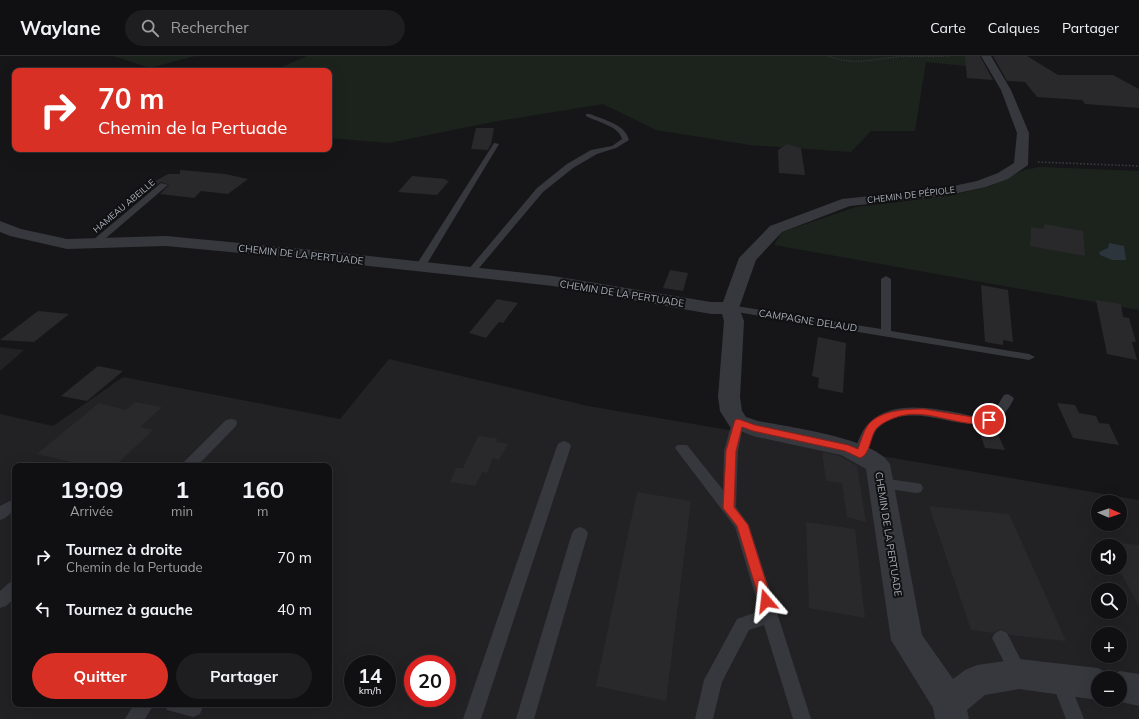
<!DOCTYPE html>
<html lang="fr">
<meta charset="utf-8">
<style>
:root{--surface:#101012;--page:#1e1e20;--text:#f1f3f6;--muted:#9c9d9f;--line:#303032;--accent:#d93025}
body{margin:0;font-family:Mulish,sans-serif;background:var(--page);color:var(--text);height:100vh;display:flex;flex-direction:column;font-size:15px;white-space:nowrap}
*{box-sizing:border-box;margin:0}
p{font-size:13px;color:var(--muted)}
.icon{flex:none;width:22px;height:22px;fill:none;stroke:currentColor;stroke-width:2;stroke-linecap:round;stroke-linejoin:round}
.map{position:relative;flex:1;overflow:hidden}
.panel{position:absolute;left:12px;top:407px;width:320px;height:244px;display:flex;flex-direction:column;background:var(--surface);border-radius:8px;box-shadow:0 4px 16px #0002,0 0 0 1px var(--line)}
.panel>*{flex:none}
.top-card{position:absolute;left:12px;top:12px;width:320px;height:84px;border-radius:8px;box-shadow:0 4px 16px #0002,0 0 0 1px var(--line);background:#d93025;color:#fff;overflow:hidden}
.needle{width:26px;rotate:92deg}
.tools{position:absolute;left:1091px;top:439px;display:grid;gap:8px}
.tools a{display:grid;place-items:center;width:36px;height:36px;border-radius:50%;background:var(--surface);box-shadow:0 4px 16px #0002,0 0 0 1px var(--line);font-size:20px}
.speed{position:absolute;left:344px;top:599px;display:flex;gap:8px;font-size:20px;font-weight:700;text-align:center}
.speed>*{display:grid;place-content:center;width:52px;height:52px;border-radius:50%;background:var(--surface);box-shadow:0 4px 16px #0002,0 0 0 1px var(--line);line-height:1}
.speed small{font-size:10px;font-weight:400}
.speed .limit{border:6px solid #d22;background:#fff;color:#111}
.pin{position:absolute;display:grid;place-items:center;width:34px;height:34px;color:#fff;margin:-17px;border:2px solid #fff;border-radius:50%;box-shadow:0 1px 4px #0007}
.me{position:absolute;width:44px;margin:-22px;rotate:343deg;stroke-linejoin:round;filter:drop-shadow(0 0 3px #0008)}
.turn{display:flex;align-items:center;gap:14px;height:84px;padding:0 20px;font-size:18px}
.turn .icon{width:52px;height:52px;stroke-width:2.5}
.turn b{display:block;font-size:28px;line-height:34px}
.eta{display:flex;justify-content:space-evenly;align-items:center;height:68px;text-align:center}
.eta b{font-size:24px;font-weight:700;line-height:28px}
.button{display:flex;gap:8px;margin-top:auto;padding:8px 20px}
.button a{flex:1;height:46px;border-radius:24px;background:var(--accent);color:#fff;font-size:16px;font-weight:700;line-height:46px;text-align:center}
.button a+a{background:var(--page);color:var(--text)}
ul{padding:0;list-style:none}
li{display:flex;align-items:center;gap:12px;height:52px;padding:0 20px}
li div{flex:1}
li b{display:block;font-size:15px}
li em{font-style:normal}
header{display:flex;align-items:center;gap:24px;box-sizing:border-box;height:56px;padding:0 20px;background:var(--surface);border-bottom:1px solid var(--line)}
header strong{font-size:19px}
nav{display:flex;gap:22px;margin-inline-start:auto;font-size:14px}
.search{width:280px;height:36px;background:var(--page);display:flex;align-items:center;gap:10px;box-sizing:border-box;padding:0 14px;border-radius:22px;color:var(--muted);font-size:15px}
.map>svg:first-child{display:block}
.built{fill:#222225;fill-rule:evenodd}
.green{fill:#1c231d}
.water{fill:#2c353c}
.building{fill:#29292c}
.lines{fill:none;stroke-linecap:round;stroke-linejoin:round}
.path-far1{stroke:#3d3f44;stroke-width:1;stroke-dasharray:1 1.5;stroke-linecap:butt}
.path{stroke:#3d3f44;stroke-width:1.5;stroke-dasharray:1.5 2;stroke-linecap:butt}
.lane{fill:#37383d;fill-rule:evenodd}
.street{fill:#37383d;fill-rule:evenodd}
.route{fill:#d93025;stroke:#8d1f18}
.labels{text-anchor:middle;stroke-width:4;stroke-linejoin:round;paint-order:stroke}
.far-street-label{font-size:9px;fill:#a8adb8;stroke:#111113}
.street-label{font-size:10px;fill:#a8adb8;stroke:#111113}
</style>
<header>
<strong>Waylane</strong>
<div class="search"><svg class="icon" aria-label="search" viewBox="0 0 24 24"><circle cx="10" cy="10" r="6"/><path d="M15 15l6 6"/></svg>Rechercher</div>
<nav><a>Carte</a><a>Calques</a><a>Partager</a></nav>
</header>
<div class="map">
<svg width="1139" height="663" viewBox="0 0 1139 663">
<rect width="100%" height="100%" fill="#161618"/>
<g class="built">
<path d="M0,291L24,294L0,315Z"/>
<path d="M389,303L588,350L1139,444V663H0V358L53,370L123,321L340,363ZM15,410H329V648H15ZM1098,446H1120V468H1098ZM1098,490H1120V512H1098ZM1098,534H1120V556H1098ZM1098,578H1120V600H1098ZM353,608H387V642H353ZM413,608H447V642H413ZM1098,622H1120V644H1098Z"/>
</g>
<g class="green">
<path d="M113,0H195L150,12Z"/>
<path d="M307,0H980L985,12L926,6L915,75H871L851,96L750,89L656,74L603,48L492,66L389,87L329,82V15H278L282,11Z"/>
<path d="M1040,111L1139,115V254L774,189L782,176L856,151L948,140L991,130L1024,114Z"/>
</g>
<path class="water" d="M1109,187L1124,190L1126,204H1112L1100,199L1099,196L1108,192Z"/>
<g class="building">
<path d="M965,0H980L993,24L967,22Z"/>
<path d="M993,0H1027L1058,19H1113L1139,33V52L1085,48L1082,44L1037,41L1025,26L1007,25Z"/>
<path d="M476,72H494L491,88L488,94L471,93Z"/>
<path d="M787,88L801,92L805,119L779,117L778,94Z"/>
<path d="M180,114L225,118L248,123L228,138L201,135L194,142L160,138L169,129L161,126L148,136L137,135L168,118H180Z"/>
<path d="M412,120L446,123L445,124L449,125L437,139L398,136Z"/>
<path d="M1044,168L1083,175L1085,200L1030,190L1031,171L1044,173Z"/>
<path d="M670,214L688,217L683,235L663,232Z"/>
<path d="M981,229L1008,234L1013,286L1003,284V289L985,286Z"/>
<path d="M497,243L518,247L503,267L499,266L486,282L469,277Z"/>
<path d="M1096,244L1121,248L1123,261L1129,262L1136,286H1132L1137,304L1107,298Z"/>
<path d="M38,255L69,258L34,286L0,284Z"/>
<path d="M818,281L846,287L843,337L818,332L819,322L812,320Z"/>
<path d="M98,310L123,315L87,345L61,340Z"/>
<path d="M135,346L162,351L140,371L153,374L115,410H89L37,398L99,347L126,354Z"/>
<path d="M1057,347L1075,349L1079,357L1096,360L1099,367L1109,368L1119,389L1073,382Z"/>
<path d="M978,372L996,374L1005,394L985,392Z"/>
<path d="M478,380L497,382L496,386L508,388L499,404L493,402L487,417L482,416L475,430L450,426L456,412H463Z"/>
<path d="M822,396L840,400L857,410L866,466L847,461L842,427L826,425Z"/>
<path d="M637,436L691,445L666,645L596,630Z"/>
<path d="M929,450L1009,458L1066,585L1010,579L1002,573L993,577L971,574Z"/>
<path d="M806,466L855,473L865,562L809,552Z"/>
<path d="M1104,485L1139,489V550L1118,512H1120V490H1106Z"/>
</g>
<g class="lines">
<path class="path-far1" d="M829,0C852,10 873,3 897,1C914,0 932,1 950,0"/>
<path class="path" d="M1038,106L1139,110"/>
<g class="lane">
<path d="M586,58H590C604,64 625,68 629,84L616,92L597,98L573,112L543,136L474,218H468L466,216L468,214L537,132L567,108L591,94L612,90L622,83C619,70 597,66 586,60Z"/>
<path d="M494,87L499,88L425,211L423,213H417L415,211Z"/>
<path d="M161,127L168,129L99,188H93V184Z"/>
<path d="M886,220L891,223V275L1029,298L1035,301L1029,304L730,255L725,252L730,249L881,273V223Z"/>
<path d="M1008,338L1014,342C988,403 917,332 877,373C871,380 870,393 865,401H855L853,398C858,388 860,376 868,368C891,344 930,352 959,357C968,359 979,363 989,358C997,354 999,346 1004,339Z"/>
<path d="M738,362L742,363L744,366L738,395L736,451L749,469L811,663H793L764,569L749,574L722,626L713,663H695L704,624L737,563L760,555L735,471L675,392L677,389H687L723,434L724,395L732,366L734,363Z"/>
<path d="M231,363L236,364L237,367L236,370L197,410H180L226,364Z"/>
<path d="M564,385L569,387L571,390L481,663H463L557,390L559,387Z"/>
<path d="M881,422L916,427L921,428L923,432L921,436L916,437L876,431L874,427L876,423Z"/>
<path d="M10,445L15,446V454L5,462L0,464V450Z"/>
<path d="M580,471L585,473L588,477L534,663H516L572,477L575,473Z"/>
<path d="M15,525V542L6,550L0,552V535L9,527Z"/>
<path d="M1001,574L1007,577L1025,612L1028,618L1025,624L1019,626L1013,624L992,582L995,577Z"/>
<path d="M1060,615L1066,618L1084,663H1066L1051,624L1054,618Z"/>
<path d="M134,648H154L145,663H125Z"/>
<path d="M165,648H204L200,658L193,661L167,654Z"/>
</g>
<path class="street" d="M981,0H991L1011,34L1029,77L1028,109L1008,123L986,131L944,140L850,150L782,176L756,204L739,252L744,265L740,341L742,355L746,361L758,365C788,371 875,382 890,408L922,579L953,623L965,614L977,609L1019,603L1098,612L1111,619L1120,615L1139,618V650L1113,644H1120V622H1098V644L1019,633L985,639L967,654L969,663H935L933,652L891,584L866,413L841,399L753,380L730,371L720,355L718,341L724,265L722,258H711L553,230L323,205L166,190L67,193L10,180L0,176V165L21,173L67,183L166,180L323,195L553,220L711,246H723L739,202L770,170L842,143L944,132L977,125L998,117L1014,107L1017,77L1001,34Z"/>
</g>
<path class="route" d="M924,353L979,362L989,361L994,364L992,366C962,374 931,352 900,360C893,362 881,367 876,373C870,381 870,399 860,402L845,395L753,375L742,371L736,395L734,451L748,469L772,545L770,549L766,550L761,549L737,470L723,452L726,395L735,364L738,363L755,369L848,389L858,393C861,385 863,376 868,369C880,354 906,353 924,353Z"/>
<g class="labels">
<g class="far-street-label">
<text transform="translate(911 139) rotate(-7)" y="3">CHEMIN DE PÉPIOLE</text>
<text transform="translate(124 150) rotate(-40)" y="3">HAMEAU ABEILLE</text>
</g>
<g class="street-label">
<text transform="translate(301 198) rotate(6)" y="4">CHEMIN DE LA PERTUADE</text>
<text transform="translate(622 237) rotate(9)" y="4">CHEMIN DE LA PERTUADE</text>
<text transform="translate(808 264) rotate(9)" y="4">CAMPAGNE DELAUD</text>
<text transform="translate(889 478) rotate(81)" y="4">CHEMIN DE LA PERTUADE</text>
</g>
</g>
</svg>
<div class="tools">
<a><svg class="needle" viewBox="-14 -14 28 28"><path d="M0-13l5 13h-10z" fill="#e53935"/><path d="M0 13l5-13h-10z" fill="#9c9d9f"/></svg></a>
<a><svg class="icon" aria-label="sound" viewBox="0 0 24 24"><path d="M4 9h4l5-4v14l-5-4H4zM17 9q2 3 0 6"/></svg></a>
<a><svg class="icon" aria-label="search" viewBox="0 0 24 24"><circle cx="10" cy="10" r="6"/><path d="M15 15l6 6"/></svg></a>
<a>+</a>
<a>−</a>
</div>
<div class="speed"><div>14<small>km/h</small></div><div class="limit">20</div></div>
<div class="pin" style="left:989px;top:364px;background:#d93025"><svg class="icon" aria-label="arrive" viewBox="0 0 24 24"><path d="M6 21V4h12l-3 4 3 4H6"/></svg></div>
<svg class="me" style="left:766px;top:545px" viewBox="-20 -20 40 40"><path d="M0-17L14 15 0 8-14 15z" fill="#d93025" stroke="#fff" stroke-width="4"/></svg>
<div class="top-card">
<div class="turn"><svg class="icon" aria-label="right" viewBox="0 0 24 24"><path d="M7 20v-9h11M14 6l5 5-5 5"/></svg><div><b>70 m</b>Chemin de la Pertuade</div></div>
</div>
<section class="panel">
<div class="eta">
<div><b>19:09</b><p>Arrivée</p></div>
<div><b>1</b><p>min</p></div>
<div><b>160</b><p>m</p></div>
</div>
<ul>
<li><svg class="icon" aria-label="right" viewBox="0 0 24 24"><path d="M7 20v-9h11M14 6l5 5-5 5"/></svg><div><b>Tournez à droite</b><p>Chemin de la Pertuade</p></div><em>70 m</em></li>
<li><svg class="icon" aria-label="left" viewBox="0 0 24 24"><path d="M17 20v-9H6M10 6l-5 5 5 5"/></svg><div><b>Tournez à gauche</b></div><em>40 m</em></li>
</ul>
<div class="button"><a>Quitter</a><a>Partager</a></div>
</section>
</div>
